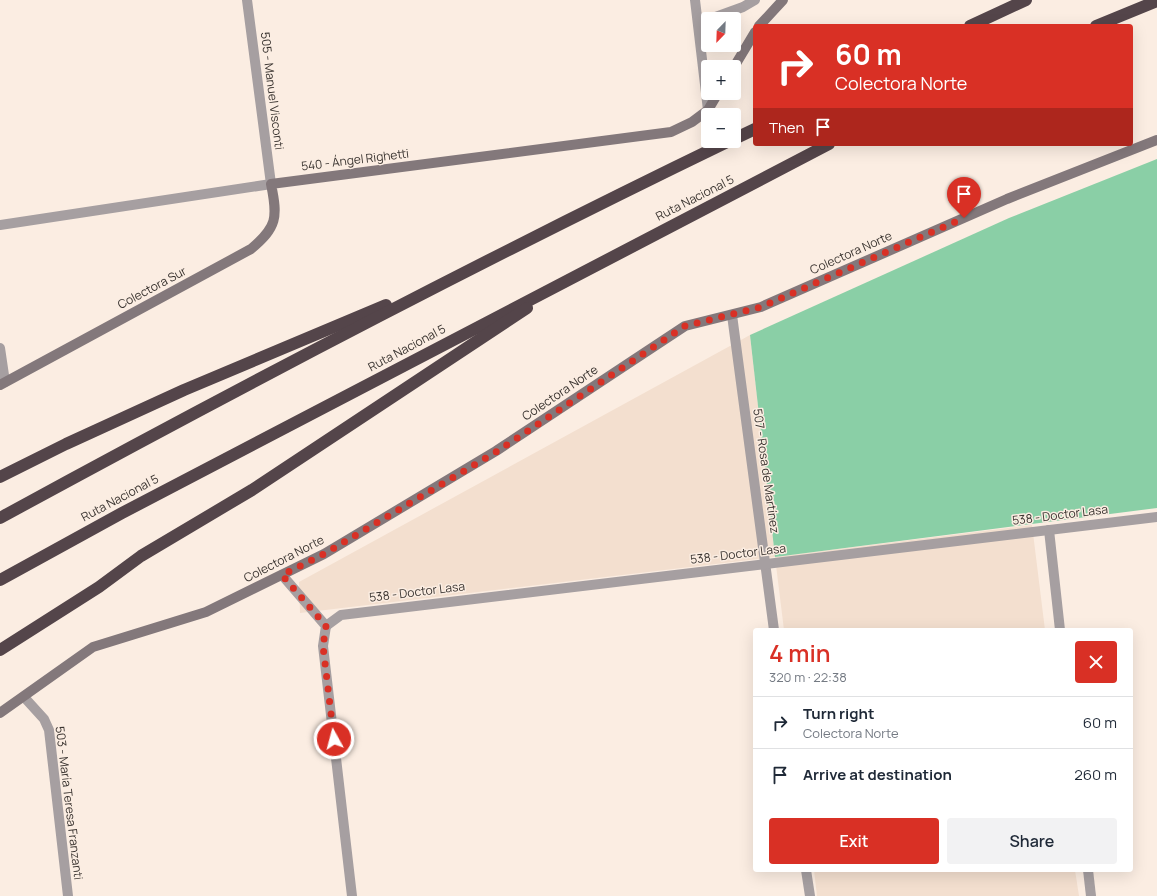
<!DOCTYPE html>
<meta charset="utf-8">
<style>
:root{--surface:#fff;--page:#f2f2f3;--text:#1f2937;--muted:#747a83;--line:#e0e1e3;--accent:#d93025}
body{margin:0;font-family:Manrope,sans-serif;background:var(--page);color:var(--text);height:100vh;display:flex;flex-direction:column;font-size:15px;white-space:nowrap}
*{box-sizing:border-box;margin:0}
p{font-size:13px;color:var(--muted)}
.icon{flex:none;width:22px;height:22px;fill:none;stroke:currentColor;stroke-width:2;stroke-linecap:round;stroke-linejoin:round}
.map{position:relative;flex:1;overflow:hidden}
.panel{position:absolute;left:753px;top:628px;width:380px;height:244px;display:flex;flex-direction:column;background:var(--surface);border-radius:4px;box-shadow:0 4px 16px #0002}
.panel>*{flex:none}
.hud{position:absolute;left:753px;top:24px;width:380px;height:122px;border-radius:4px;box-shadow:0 4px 16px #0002;background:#d93025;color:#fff;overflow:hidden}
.needle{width:26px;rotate:203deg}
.controls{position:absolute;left:701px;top:12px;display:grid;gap:8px}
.controls a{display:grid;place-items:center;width:40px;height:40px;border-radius:4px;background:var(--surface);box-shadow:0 4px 16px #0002;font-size:20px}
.pin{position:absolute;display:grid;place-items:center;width:34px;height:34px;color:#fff;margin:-41px -17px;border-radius:50% 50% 50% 0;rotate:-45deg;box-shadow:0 0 4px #0007}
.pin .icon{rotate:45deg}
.me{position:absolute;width:44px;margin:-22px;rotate:353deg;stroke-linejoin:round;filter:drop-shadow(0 0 3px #0008)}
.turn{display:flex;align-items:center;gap:14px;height:84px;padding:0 16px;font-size:18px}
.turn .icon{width:52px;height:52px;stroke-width:2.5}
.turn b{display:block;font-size:28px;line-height:34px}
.then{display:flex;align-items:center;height:38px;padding:0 16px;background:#0003;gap:8px;font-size:15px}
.round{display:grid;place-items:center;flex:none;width:42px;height:42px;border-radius:4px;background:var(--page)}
.summary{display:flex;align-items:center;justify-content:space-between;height:68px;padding:0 16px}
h1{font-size:24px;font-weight:600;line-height:30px;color:var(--accent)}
.cta{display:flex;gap:8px;margin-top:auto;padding:8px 16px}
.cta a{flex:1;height:46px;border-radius:4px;background:var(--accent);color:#fff;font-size:16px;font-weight:600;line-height:46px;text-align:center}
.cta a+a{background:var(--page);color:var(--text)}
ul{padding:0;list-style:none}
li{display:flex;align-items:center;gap:12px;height:52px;padding:0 16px;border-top:1px solid var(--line)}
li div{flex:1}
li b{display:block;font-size:15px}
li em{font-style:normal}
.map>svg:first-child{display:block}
.built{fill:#f3dfcf}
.green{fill:#8acfa6}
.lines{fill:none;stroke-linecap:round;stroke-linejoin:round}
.street{stroke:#a69fa1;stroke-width:10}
.secondary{stroke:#83787b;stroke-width:10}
.highway{stroke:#54454a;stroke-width:12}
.route{stroke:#d93025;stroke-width:7;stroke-dasharray:0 12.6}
.labels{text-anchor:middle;stroke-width:3;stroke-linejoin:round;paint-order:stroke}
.street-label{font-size:12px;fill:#3b3531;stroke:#fbede2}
</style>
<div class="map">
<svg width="1157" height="896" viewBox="0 0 1157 896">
<rect width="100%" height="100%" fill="#fbede2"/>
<g class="built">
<path d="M750,335L775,557L1032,525L1045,630H784L775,557L300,613L299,582Z"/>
<path d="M814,870H1075L1079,896H817Z"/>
</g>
<path class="green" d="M1157,159V508L775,557L750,335L1009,218Z"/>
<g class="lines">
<g class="street">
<path d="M695,0L708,110"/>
<path d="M710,19L743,7L755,0"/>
<path d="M0,225L271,184L247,0"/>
<path d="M732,315L774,630"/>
<path d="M0,348L5,382"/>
<path d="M1049,530L1060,630"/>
<path d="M282,575L326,626L323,646L352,896"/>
<path d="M326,626L341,615L1157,517"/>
<path d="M24,697L44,719L49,730L68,896"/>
<path d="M806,870L810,896"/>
<path d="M1088,870L1091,896"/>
</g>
<g class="secondary">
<path d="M759,26L783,0"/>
<path d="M734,67L755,32"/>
<path d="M0,385L251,249C277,227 278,218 271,184L671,132L692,122L708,110L718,93"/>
<path d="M0,713L93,647L206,612L324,554L496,451L685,326L761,307L1007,199L1157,140"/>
</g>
<g class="highway">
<path d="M970,26L1026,0"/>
<path d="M1096,26L1157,1"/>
<path d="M734,139L755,129"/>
<path d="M0,477L66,444L184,390L386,305"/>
<path d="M0,518C240,387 483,260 729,141"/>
<path d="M0,580L122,513L829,144"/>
<path d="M0,650L99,587L141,556L252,490L527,308"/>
</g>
</g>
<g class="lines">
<path class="route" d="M334,739L323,646L326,626L282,575L324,554L496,452L685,326L761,307L964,218"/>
</g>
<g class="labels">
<g class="street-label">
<text transform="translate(272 91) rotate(83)" y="4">505 - Manuel Visconti</text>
<text transform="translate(355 160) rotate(-7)" y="4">540 - Ángel Righetti</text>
<text transform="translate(695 198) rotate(-27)" y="4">Ruta Nacional 5</text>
<text transform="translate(851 253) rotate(-24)" y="4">Colectora Norte</text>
<text transform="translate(152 288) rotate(-28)" y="4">Colectora Sur</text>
<text transform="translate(407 348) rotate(-28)" y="4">Ruta Nacional 5</text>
<text transform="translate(560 393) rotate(-34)" y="4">Colectora Norte</text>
<text transform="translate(766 471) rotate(82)" y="4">507 - Rosa de Martínez</text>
<text transform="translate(120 498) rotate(-28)" y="4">Ruta Nacional 5</text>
<text transform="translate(1060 515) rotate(-7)" y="4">538 - Doctor Lasa</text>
<text transform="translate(738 554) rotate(-7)" y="4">538 - Doctor Lasa</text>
<text transform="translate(284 559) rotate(-27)" y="4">Colectora Norte</text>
<text transform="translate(417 592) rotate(-7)" y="4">538 - Doctor Lasa</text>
<text transform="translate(69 803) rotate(83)" y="4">503 - María Teresa Franzanti</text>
</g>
</g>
</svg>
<div class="controls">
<a><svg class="needle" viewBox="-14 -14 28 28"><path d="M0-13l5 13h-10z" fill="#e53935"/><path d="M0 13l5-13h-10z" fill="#747a83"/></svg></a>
<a>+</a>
<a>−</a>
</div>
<div class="pin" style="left:964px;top:218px;background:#d93025"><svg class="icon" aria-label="arrive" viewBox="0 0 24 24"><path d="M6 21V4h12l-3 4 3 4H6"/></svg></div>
<svg class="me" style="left:334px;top:739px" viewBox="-20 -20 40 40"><circle r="17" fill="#d93025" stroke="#fff" stroke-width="3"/><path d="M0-11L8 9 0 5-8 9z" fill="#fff"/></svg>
<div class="hud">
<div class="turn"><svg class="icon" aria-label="right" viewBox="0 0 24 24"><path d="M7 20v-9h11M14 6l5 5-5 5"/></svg><div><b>60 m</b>Colectora Norte</div></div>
<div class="then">Then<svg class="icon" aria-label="arrive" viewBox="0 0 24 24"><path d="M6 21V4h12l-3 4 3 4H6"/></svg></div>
</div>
<section class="panel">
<div class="summary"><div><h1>4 min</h1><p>320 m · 22:38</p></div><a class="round" style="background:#d93025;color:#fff"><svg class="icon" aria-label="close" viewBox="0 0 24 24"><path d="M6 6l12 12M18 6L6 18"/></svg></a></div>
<ul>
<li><svg class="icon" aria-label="right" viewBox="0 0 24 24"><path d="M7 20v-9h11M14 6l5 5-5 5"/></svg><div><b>Turn right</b><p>Colectora Norte</p></div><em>60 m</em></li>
<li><svg class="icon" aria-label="arrive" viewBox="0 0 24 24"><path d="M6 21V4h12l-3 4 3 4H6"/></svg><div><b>Arrive at destination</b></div><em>260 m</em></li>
</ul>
<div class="cta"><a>Exit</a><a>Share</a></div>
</section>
</div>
